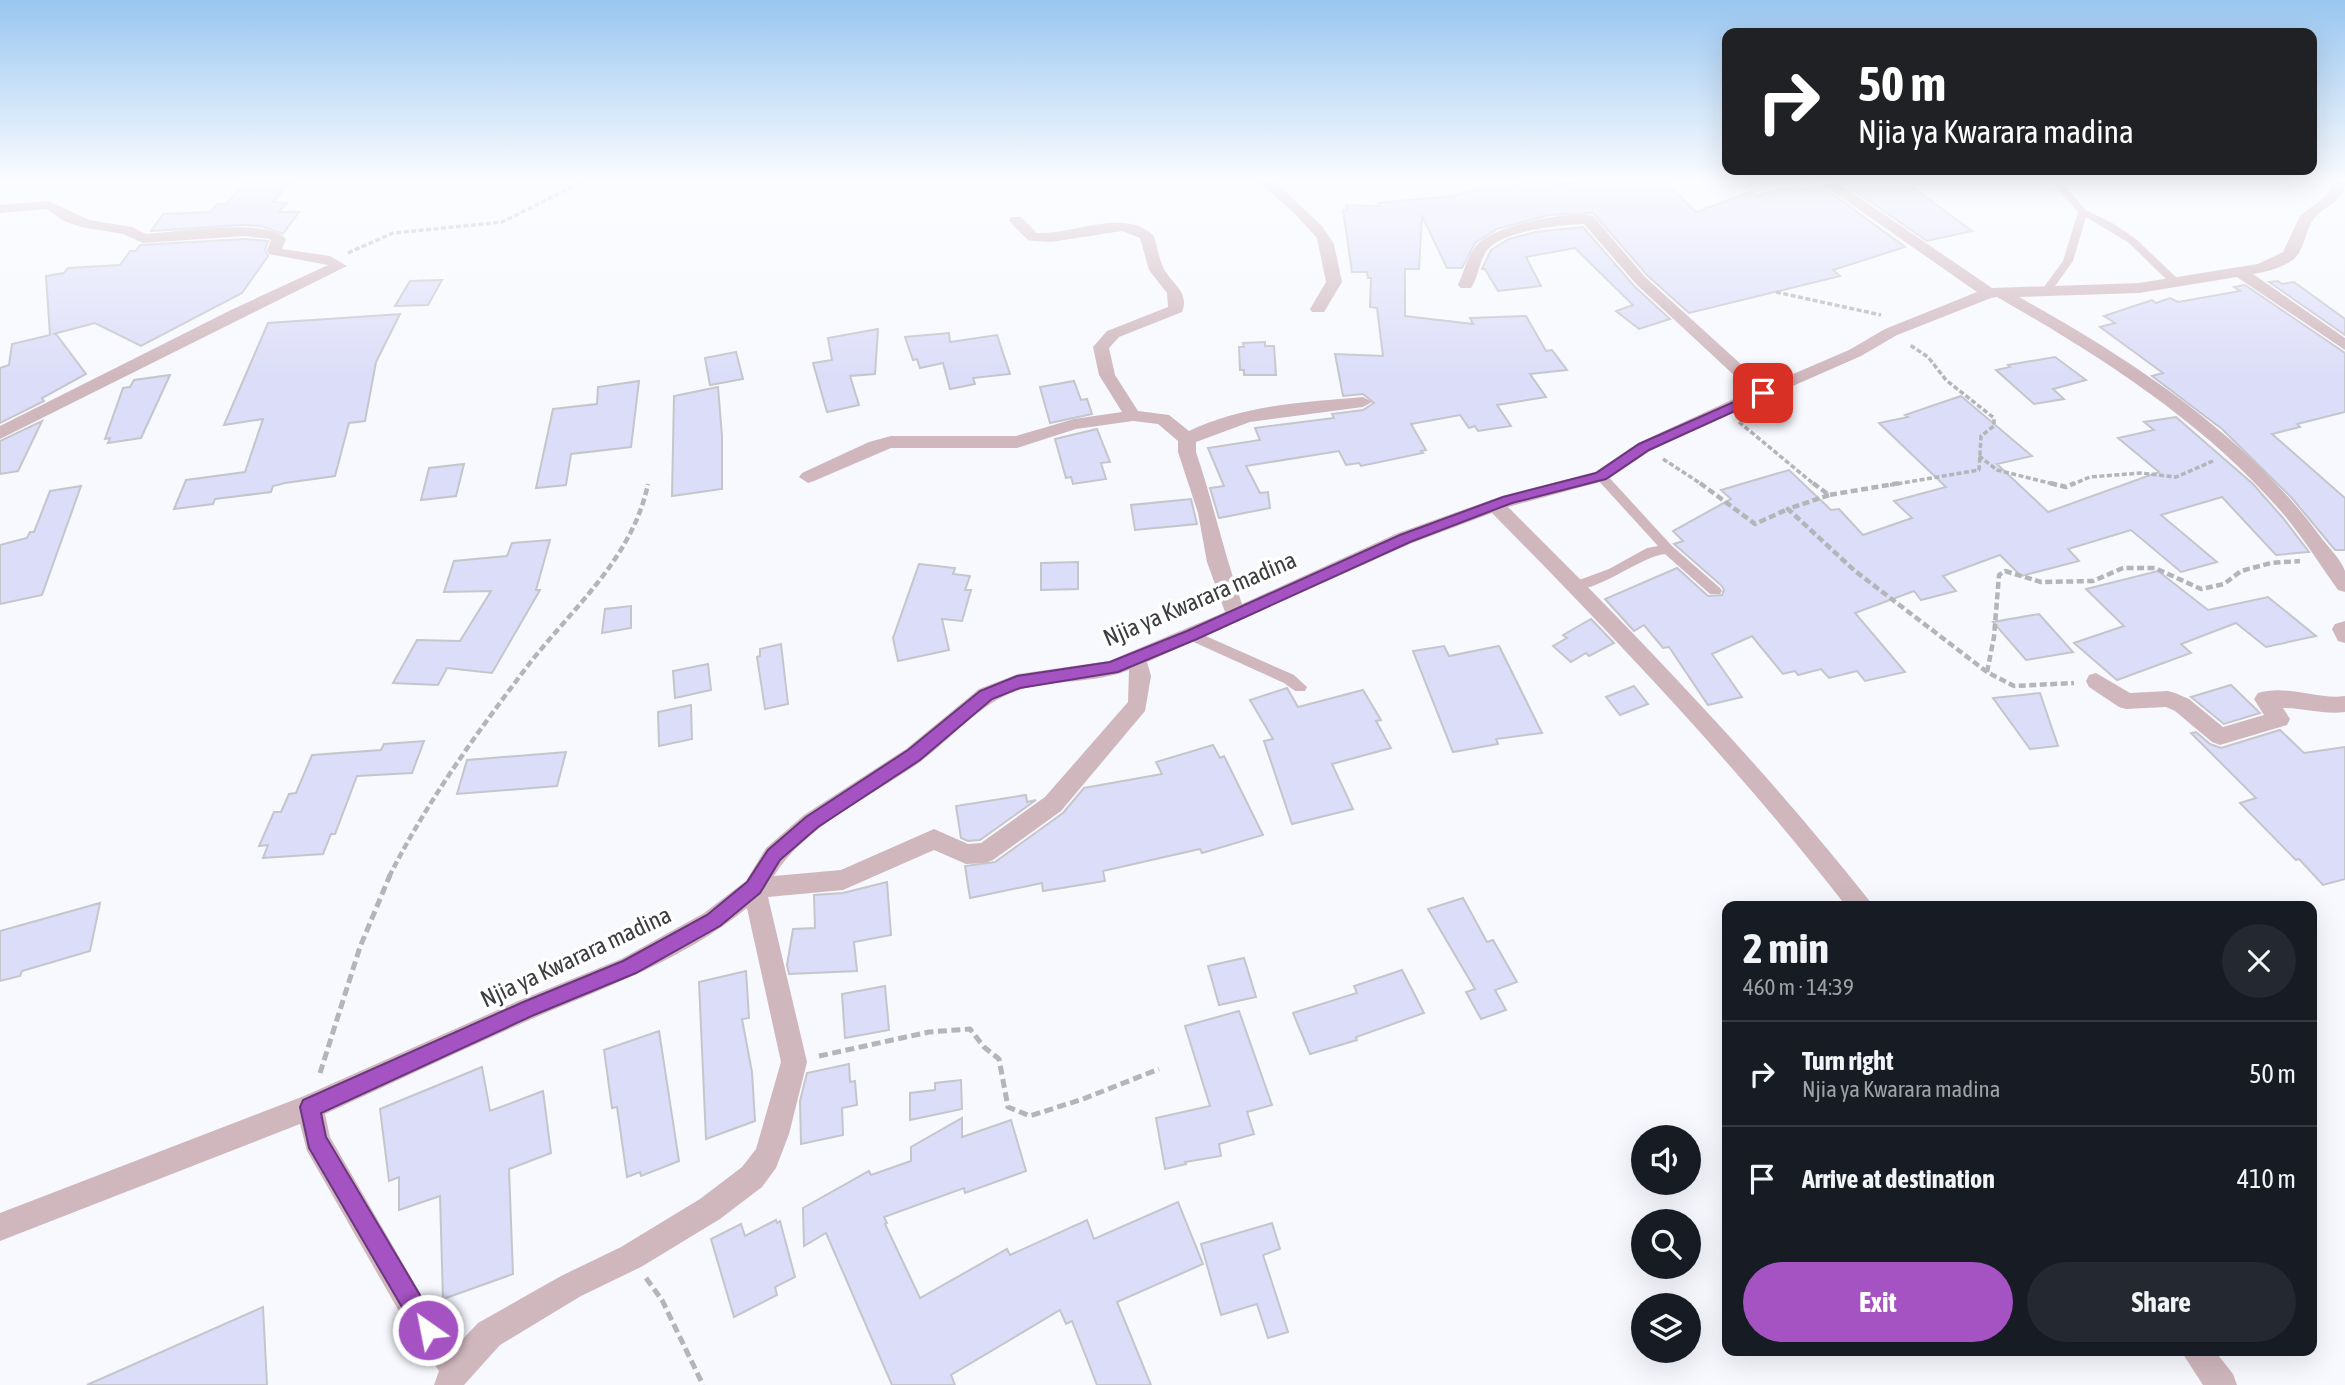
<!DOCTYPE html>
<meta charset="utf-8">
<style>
:root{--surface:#171b24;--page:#242831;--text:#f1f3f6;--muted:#9ea1a6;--line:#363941;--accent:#a553c3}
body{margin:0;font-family:"Asap Condensed",sans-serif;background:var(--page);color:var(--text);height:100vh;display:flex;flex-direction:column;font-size:26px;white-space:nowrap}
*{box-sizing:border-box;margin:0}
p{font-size:23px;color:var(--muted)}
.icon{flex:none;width:38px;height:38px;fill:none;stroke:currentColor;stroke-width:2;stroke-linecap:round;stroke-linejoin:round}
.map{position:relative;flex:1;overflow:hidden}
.drawer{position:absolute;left:1722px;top:901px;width:595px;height:455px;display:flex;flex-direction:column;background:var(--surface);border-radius:14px;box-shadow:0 7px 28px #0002}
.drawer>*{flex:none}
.top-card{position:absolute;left:1722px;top:28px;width:595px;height:147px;border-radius:14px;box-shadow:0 7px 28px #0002;background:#202124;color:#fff;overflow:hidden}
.buttons{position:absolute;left:1631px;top:1125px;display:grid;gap:14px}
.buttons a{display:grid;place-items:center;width:70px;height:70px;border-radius:50%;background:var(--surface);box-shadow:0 7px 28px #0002;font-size:35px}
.pin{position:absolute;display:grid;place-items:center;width:60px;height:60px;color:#fff;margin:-30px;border-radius:14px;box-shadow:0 4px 10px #0006}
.me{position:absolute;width:77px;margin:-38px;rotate:327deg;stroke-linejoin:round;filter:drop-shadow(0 0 5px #0008)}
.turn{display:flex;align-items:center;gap:24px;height:147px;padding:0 21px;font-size:32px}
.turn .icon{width:91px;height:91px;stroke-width:2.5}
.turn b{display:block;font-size:49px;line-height:60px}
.round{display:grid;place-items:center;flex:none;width:74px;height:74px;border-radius:37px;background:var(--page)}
.overview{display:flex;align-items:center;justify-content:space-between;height:119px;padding:0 21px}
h1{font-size:42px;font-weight:700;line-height:52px}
.action{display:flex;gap:14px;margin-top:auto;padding:14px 21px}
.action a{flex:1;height:80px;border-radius:42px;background:var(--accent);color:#fff;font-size:28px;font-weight:700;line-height:80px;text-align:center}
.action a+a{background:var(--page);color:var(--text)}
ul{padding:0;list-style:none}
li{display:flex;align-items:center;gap:21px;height:105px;padding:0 21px;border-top:2px solid var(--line)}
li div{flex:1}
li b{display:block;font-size:26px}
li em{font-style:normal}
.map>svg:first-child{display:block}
.building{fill:#dcddf8;stroke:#c5c5cc;stroke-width:2}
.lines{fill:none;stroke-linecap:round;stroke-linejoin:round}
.path-far2{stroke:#b3b5b9;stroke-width:3.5;stroke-dasharray:5 2.5;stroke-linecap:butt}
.path-far1{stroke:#b3b5b9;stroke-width:4.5;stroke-dasharray:7 3.5;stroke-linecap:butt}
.path{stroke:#b3b5b9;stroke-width:5;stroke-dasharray:9 4.5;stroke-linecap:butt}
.service{fill:#cfb7bd;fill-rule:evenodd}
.minor{fill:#cfb7bd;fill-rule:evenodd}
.route{fill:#a553c3;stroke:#6b367f;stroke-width:2}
.labels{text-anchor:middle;stroke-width:7;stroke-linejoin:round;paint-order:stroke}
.street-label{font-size:24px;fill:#3c3d3f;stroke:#fff}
</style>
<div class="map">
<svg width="2345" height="1385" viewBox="0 0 2345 1385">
<rect width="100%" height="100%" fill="#f7f9fe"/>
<g class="building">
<path d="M247,181H291L273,202L287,203L279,212H299L283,234L261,226L241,225L151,231L163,214L211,212L217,204H226Z"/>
<path d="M1530,181H1553L1558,185L1585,181H1660L1666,183L1696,212L1751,192L1756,196L1815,181L1905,247L1833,270L1840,276L1689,313L1648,276L1593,213L1549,215L1497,229L1475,243L1462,268H1447L1422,216L1419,269H1405V316L1473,324L1470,318L1526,316L1546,351L1552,350L1567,370L1530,374L1546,397L1497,405L1511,426L1478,431L1475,426L1469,428L1460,415L1411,424L1426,450L1421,451L1423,453L1361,466L1359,463L1346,465L1339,451L1246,466L1260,493L1268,492L1270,508L1219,518L1210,488L1224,486L1208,448L1260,440L1255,428L1334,418L1332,414L1363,410L1374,403L1363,394L1343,396L1335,354L1383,356L1377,308L1370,307L1371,278H1368L1367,272H1352L1343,210H1347L1346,205L1380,206L1378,203L1451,196L1492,186L1496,190Z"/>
<path d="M1840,181H1904L1972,231L1927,241Z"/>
<path d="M1583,227L1634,286L1670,319L1639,329L1616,311L1633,305L1575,248L1526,257L1541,286L1498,291L1485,269H1482L1491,250L1509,239L1535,232Z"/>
<path d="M245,239L268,241L265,250L268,256L242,293L141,346L95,323L53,334H56L86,374L42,398L44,401L0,423V368L9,365L12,344L50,335L46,276L64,273L68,268L120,265L130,251H136L140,245Z"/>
<path d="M442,280L428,305L395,306L410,281Z"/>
<path d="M2278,281L2282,284L2294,282L2345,319V335L2269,282Z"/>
<path d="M2245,285L2345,353V412L2297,424L2300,427L2272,434L2345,498V550H2335L2291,497L2222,429L2152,376L2163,373L2100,327L2115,323L2104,316L2152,300L2156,303L2170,298L2178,302L2240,291L2234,287Z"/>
<path d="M400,314L376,362L365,421L349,423L335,476L285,483L273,486L271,492L215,499L213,504L174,509L186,480L245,472L263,419L224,425L268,323Z"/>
<path d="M878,329L875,374L850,376L859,405L827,412L813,363L832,360L828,338Z"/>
<path d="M949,333L950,342L997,335L1010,374L973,378L975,384L950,389L943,363L920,368L917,359L913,360L905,337Z"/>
<path d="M1265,342V346H1274L1276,375H1244V370H1240L1239,347H1244L1243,343Z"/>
<path d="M736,352L743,379L710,385L705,358Z"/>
<path d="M2055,357L2086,380L2053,389L2064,399L2034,404L1996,370L2010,367L2008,365Z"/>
<path d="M170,375L141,438L108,443L110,438L105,439L123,388L130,387L134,380Z"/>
<path d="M639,381L631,447L571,454L566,485L536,488L553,409L597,404L598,387Z"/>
<path d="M1074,381L1081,400L1087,399L1092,414L1050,423L1040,387Z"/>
<path d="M718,387L722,436V489L672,496L674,396Z"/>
<path d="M1961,396L2032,456L1997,464L2048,512L2159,472L2118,438L2154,430L2144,422L2176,417L2253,484L2283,518L2309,552L2276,555L2222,497L2161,515L2217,562L2181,572L2131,530L2068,549L2079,561L2021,576L2000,555L1943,576L1956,591L1921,600L1914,591L1855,613L1905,672L1865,681L1857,671L1829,678L1821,669L1798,675L1795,671L1783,674L1752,636L1712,654L1742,697L1708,705L1669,647L1663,648L1644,625L1634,631L1605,599L1677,568L1708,596L1722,595L1724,590L1722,586L1674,544L1683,541L1673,531L1731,499L1721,490L1789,470L1831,510L1839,509L1863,535L1912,518L1894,501L1946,487L1879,423L1908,417L1905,415Z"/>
<path d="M42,421L18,471L0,474V441Z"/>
<path d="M1097,429L1110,462L1101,463L1106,479L1073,484L1071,477L1066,478L1055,439Z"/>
<path d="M464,464L456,496L421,500L429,468Z"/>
<path d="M81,486L42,595L0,604V545L27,538L30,532H34L50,491Z"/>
<path d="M1191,499L1197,524L1135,530L1131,505Z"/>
<path d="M550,540L536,590H540L492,673L447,668L438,685L393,683L417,640L460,641L491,591L444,592L454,561L507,556L512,543Z"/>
<path d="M1078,562V589L1041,590V563Z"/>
<path d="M919,564L955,568L953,574L970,576L965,590H971L962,621L942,619L949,650L898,661L893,638Z"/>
<path d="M2158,571L2208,610L2268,597L2316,636L2266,647L2236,623L2181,644L2191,653L2117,680L2074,643L2124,626L2086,589Z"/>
<path d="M631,606V628L602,633L605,609Z"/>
<path d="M2039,614L2073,652L2026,660L1993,622Z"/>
<path d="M1591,619L1614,643L1589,656L1586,653L1571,662L1553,646L1567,638L1563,635Z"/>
<path d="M781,644L788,704L765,709L757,657L760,656V649Z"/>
<path d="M1444,646L1449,656L1499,646L1542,733L1496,739L1498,744L1453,752L1413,651Z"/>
<path d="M708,664L711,690L675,698L673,671Z"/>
<path d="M2231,685L2260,713L2224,724L2191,697Z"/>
<path d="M1634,686L1648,704L1620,715L1606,697Z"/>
<path d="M1287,688L1298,707L1363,690L1381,720L1376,721L1391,748L1332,764L1353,809L1292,824L1264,741L1273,739L1250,700Z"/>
<path d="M2040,693L2058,746L2030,749L1993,698Z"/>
<path d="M691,705L692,739L659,746L658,712Z"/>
<path d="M2280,730L2304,753L2345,747V879L2323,885L2299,859L2296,860L2240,803L2256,798L2191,733L2196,732L2210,744L2221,748Z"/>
<path d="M424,741L412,773L357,776L335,834H331L323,854L263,858L268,845L259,846L274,812H281L289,794L296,793L312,755L381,750L384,744Z"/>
<path d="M1213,745L1220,758L1224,756L1263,835L1202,853L1200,849L1103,871L1105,881L1043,891L1042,883L970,898L965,866L995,862L1063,813L1084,788L1162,774L1156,762Z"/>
<path d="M566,752L557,786L457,794L467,760Z"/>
<path d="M1026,795L1027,802L1036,800L980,840L968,841L961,838L956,806Z"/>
<path d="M887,882L891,935L854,942L857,971L789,974L787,965L793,929L815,928L814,895L843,893Z"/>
<path d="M1463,898L1487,942L1493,940L1517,982L1495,990L1506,1010L1481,1019L1466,992L1475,989L1428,909Z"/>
<path d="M100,903L90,951L22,971L20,976L0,981V931Z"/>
<path d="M1244,958L1256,997L1219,1005L1208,966Z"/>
<path d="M1402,970L1424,1013L1356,1037L1357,1040L1310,1054L1293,1013L1357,993L1354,986Z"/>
<path d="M746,971L749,1018L742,1019L752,1072L755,1121L706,1139L699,982Z"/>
<path d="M885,986L889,1030L845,1038L842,994Z"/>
<path d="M1239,1011L1272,1105L1247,1112L1254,1134L1219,1144L1221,1156L1185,1162L1186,1164L1165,1169L1156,1118L1210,1106L1185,1026Z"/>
<path d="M659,1031L679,1161L641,1176L640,1172L627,1177L617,1107L612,1108L604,1050Z"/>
<path d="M849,1064L850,1082L855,1081L857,1105L842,1108L843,1135L801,1144L800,1101L807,1073Z"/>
<path d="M482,1067L490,1111L543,1091L551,1153L509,1169L513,1274L443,1299L440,1196L399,1210V1177L389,1181L380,1109Z"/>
<path d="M961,1080L962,1109L910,1120V1093L935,1090V1083Z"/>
<path d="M962,1118V1137L1011,1120L1026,1171L965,1193L964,1188L884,1217L887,1223L885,1224L920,1298L1007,1249L1010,1255L1087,1220L1094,1239L1178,1202L1203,1264L1117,1302L1151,1385H1097L1072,1321L1066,1324L1060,1310L951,1375L955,1385H892L826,1233L804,1246L803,1208L869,1171L871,1175L911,1161V1147Z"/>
<path d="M776,1220L777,1223L780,1221L795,1277L775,1287L777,1295L734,1317L711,1239L741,1224L745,1236Z"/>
<path d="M1272,1223L1280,1249L1263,1255L1288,1332L1268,1338L1257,1304L1221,1315L1201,1244Z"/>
<path d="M263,1307L267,1385H87Z"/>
</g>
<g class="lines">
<g class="path-far2">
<path d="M348,253L393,233L502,222L584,181"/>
<path d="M1776,292L1881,315"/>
<path d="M1739,422L1815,485"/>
<path d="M1979,456L1997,470L2057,485"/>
<path d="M1663,459L1703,485"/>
<path d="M1890,485L1979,470L1981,436L1994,426V418L1946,380L1928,357L1910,345"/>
<path d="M2071,485L2090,477L2141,473L2176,477L2213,461"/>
</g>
<g class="path-far1">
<path d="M1700,483L1755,524L1788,509"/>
<path d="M1813,483L1829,495L1900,483"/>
<path d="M2050,483L2066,487L2075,483"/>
<path d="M1829,495L1788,509L1855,571L1987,672L2014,686L2074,683"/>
<path d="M1987,672L1994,637L1999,575L2005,571L2041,582L2093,581L2123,568H2155L2201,589L2224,584L2241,571L2271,563L2300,561"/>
<path d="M389,877C426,803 476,734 526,668C571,609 632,560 648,484"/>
</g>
<g class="path">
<path d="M819,1056L929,1032L970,1029L984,1047L999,1059L1008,1107L1030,1116L1083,1099L1159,1069"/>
<path d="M320,1073L360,947L390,875"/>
<path d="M646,1278L662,1300L703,1385"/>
</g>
<g class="service">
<path d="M2051,181H2060L2086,210L2114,224L2136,239L2178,279V283H2170L2129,243L2086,217L2073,261L2050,293H2042L2041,291L2063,261L2078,212Z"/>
<path d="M1601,472L1605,473L1672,546L1720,588L1722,591L1720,594H1710L1665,554C1639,557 1596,594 1571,589L1569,586L1571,583L1609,569L1647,548L1658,546L1597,479L1595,476L1597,473Z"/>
<path d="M1192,630L1294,675L1307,687L1305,691H1295L1284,683L1187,639L1185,635L1187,631Z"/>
</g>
<g class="minor">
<path d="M1258,181H1274L1322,226L1334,244L1342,282L1324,312H1312L1310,309L1326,282L1317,238L1295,214Z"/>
<path d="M1818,181H1835L1992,288L2139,283L2258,264L2283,252L2300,216L2327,195L2334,181H2345C2345,204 2320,206 2311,223C2305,234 2304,249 2295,258C2285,267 2266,272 2253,274L2345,338V350L2237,277L2139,293L2019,297C2130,359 2243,432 2320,536C2327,546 2341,559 2345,571C2345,576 2345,586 2345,592L2338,590C2321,566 2304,539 2285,516C2207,424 2102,357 1997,297L1991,298L1897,335L1861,356L1706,424L1650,451L1607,480L1508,507C1634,632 1757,759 1868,899L1872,906H1846C1738,767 1616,639 1492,513L1412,543L1147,662L1151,676L1145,711L1061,811L993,860L985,863L966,864L934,850L843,890L768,897L807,1062L789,1134L776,1168L762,1187L720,1219L641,1267L581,1296L500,1345L464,1385H434L439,1371L404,1320L307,1151L300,1124L0,1241V1213L304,1096L518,1001L621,959L704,913L746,881L766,848L804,815L906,749L979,689L1018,674L1109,661L1225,612L1207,562L1198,513L1178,452V441L1158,424L1133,421L1076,429L1017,448H891L814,481L808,483L799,477L802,473L869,442L891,436H1016L1074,419L1122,412L1099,375L1093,347L1107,331L1168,307L1167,293L1149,270L1140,238L1122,231L1051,242L1033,241L1028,240L1011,223L1009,220L1011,217H1021L1037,233C1073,235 1125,207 1154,236C1157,246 1159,259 1164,269C1172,284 1190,292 1182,312L1119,337L1109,348L1115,375L1138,411L1169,415L1189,431C1243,405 1304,402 1363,397L1372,402L1363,407L1250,422L1196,442V452C1213,502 1224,554 1242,604L1398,533L1502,496L1595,472L1638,443L1751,391L1636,284L1584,224C1560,225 1507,230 1489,248C1479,259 1479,276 1471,288H1461L1458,285C1464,272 1467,256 1477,245C1492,226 1569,210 1593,216L1646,278L1765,386L1849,350L1885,329L1977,292ZM1129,670L1128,702L1045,797L981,843L968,844L934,829L841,870L774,876C803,827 874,795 920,762C953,738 979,703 1019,690C1054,679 1094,684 1129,670ZM747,908L781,1062L756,1149L742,1167L700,1199L621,1247L561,1276L478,1323L457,1345L424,1300L330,1137L325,1114C394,1082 464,1049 534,1018C608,986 683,960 747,908Z"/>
<path d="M49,201L89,220L132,227L146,234C175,232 267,217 286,239L282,249L330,256L347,266L0,439V426L231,310L328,265L269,254L267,251L271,240L269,239L245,236L143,243L123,234L81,227L64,221L47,209L0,213V205Z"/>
<path d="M2345,621V643L2338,641L2332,629L2335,624Z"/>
<path d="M2096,673L2130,693L2168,691L2175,693L2189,699L2223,727L2264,715L2254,699L2258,693C2287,684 2317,700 2345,696V712C2325,715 2303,708 2283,708L2290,719L2287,725L2220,745L2212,742L2175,711L2166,707L2126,709L2119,707L2089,687L2086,681L2089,675Z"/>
<path d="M2181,1351H2215L2233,1374L2237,1385H2203Z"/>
</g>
</g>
<linearGradient id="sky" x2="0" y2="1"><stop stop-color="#99c6f0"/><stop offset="0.48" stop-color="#fbfcff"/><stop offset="1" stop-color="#fbfcff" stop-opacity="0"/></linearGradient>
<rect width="2345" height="375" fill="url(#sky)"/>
<path class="route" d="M1763,389L1768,391V396L1649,450L1606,479L1512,503L1410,542L1197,639L1118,672L1020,688L992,699L920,760L818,827L780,860L760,893L720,926L636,973L534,1015L321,1113L326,1137L436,1322L440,1330L436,1338L428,1341L420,1338L309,1148L300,1107L303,1100L521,1003L623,961L707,915L747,882L768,850L806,817L908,750L980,691L1017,676L1110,662L1187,631L1400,535L1503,497L1596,473L1639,444Z"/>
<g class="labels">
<g class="street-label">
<text transform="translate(1200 599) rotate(-23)" y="8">Njia ya Kwarara madina</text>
<text transform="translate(576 957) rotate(-25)" y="8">Njia ya Kwarara madina</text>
</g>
</g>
</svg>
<div class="buttons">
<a><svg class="icon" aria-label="sound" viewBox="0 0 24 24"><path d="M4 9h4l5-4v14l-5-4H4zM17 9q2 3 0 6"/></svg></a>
<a><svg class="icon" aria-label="search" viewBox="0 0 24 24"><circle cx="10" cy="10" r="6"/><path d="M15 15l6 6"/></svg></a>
<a><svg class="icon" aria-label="layers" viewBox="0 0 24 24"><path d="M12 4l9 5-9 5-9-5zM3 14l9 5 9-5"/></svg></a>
</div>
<div class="pin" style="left:1763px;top:393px;background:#d93025"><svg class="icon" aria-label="arrive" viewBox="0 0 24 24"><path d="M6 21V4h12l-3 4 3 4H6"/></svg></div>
<svg class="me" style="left:428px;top:1330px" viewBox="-20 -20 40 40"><circle r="17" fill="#a553c3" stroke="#fff" stroke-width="3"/><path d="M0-11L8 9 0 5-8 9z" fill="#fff"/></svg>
<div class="top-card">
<div class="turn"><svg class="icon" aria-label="right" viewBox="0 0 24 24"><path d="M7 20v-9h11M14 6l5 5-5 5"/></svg><div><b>50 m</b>Njia ya Kwarara madina</div></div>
</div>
<section class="drawer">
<div class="overview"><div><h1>2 min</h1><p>460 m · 14:39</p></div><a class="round"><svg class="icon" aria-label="close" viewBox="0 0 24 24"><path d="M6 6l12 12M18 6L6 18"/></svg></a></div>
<ul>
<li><svg class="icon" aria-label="right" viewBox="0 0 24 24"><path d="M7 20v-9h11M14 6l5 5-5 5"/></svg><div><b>Turn right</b><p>Njia ya Kwarara madina</p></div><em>50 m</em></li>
<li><svg class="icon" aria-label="arrive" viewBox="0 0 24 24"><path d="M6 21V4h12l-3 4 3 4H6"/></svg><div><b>Arrive at destination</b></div><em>410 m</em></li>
</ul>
<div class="action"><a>Exit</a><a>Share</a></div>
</section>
</div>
